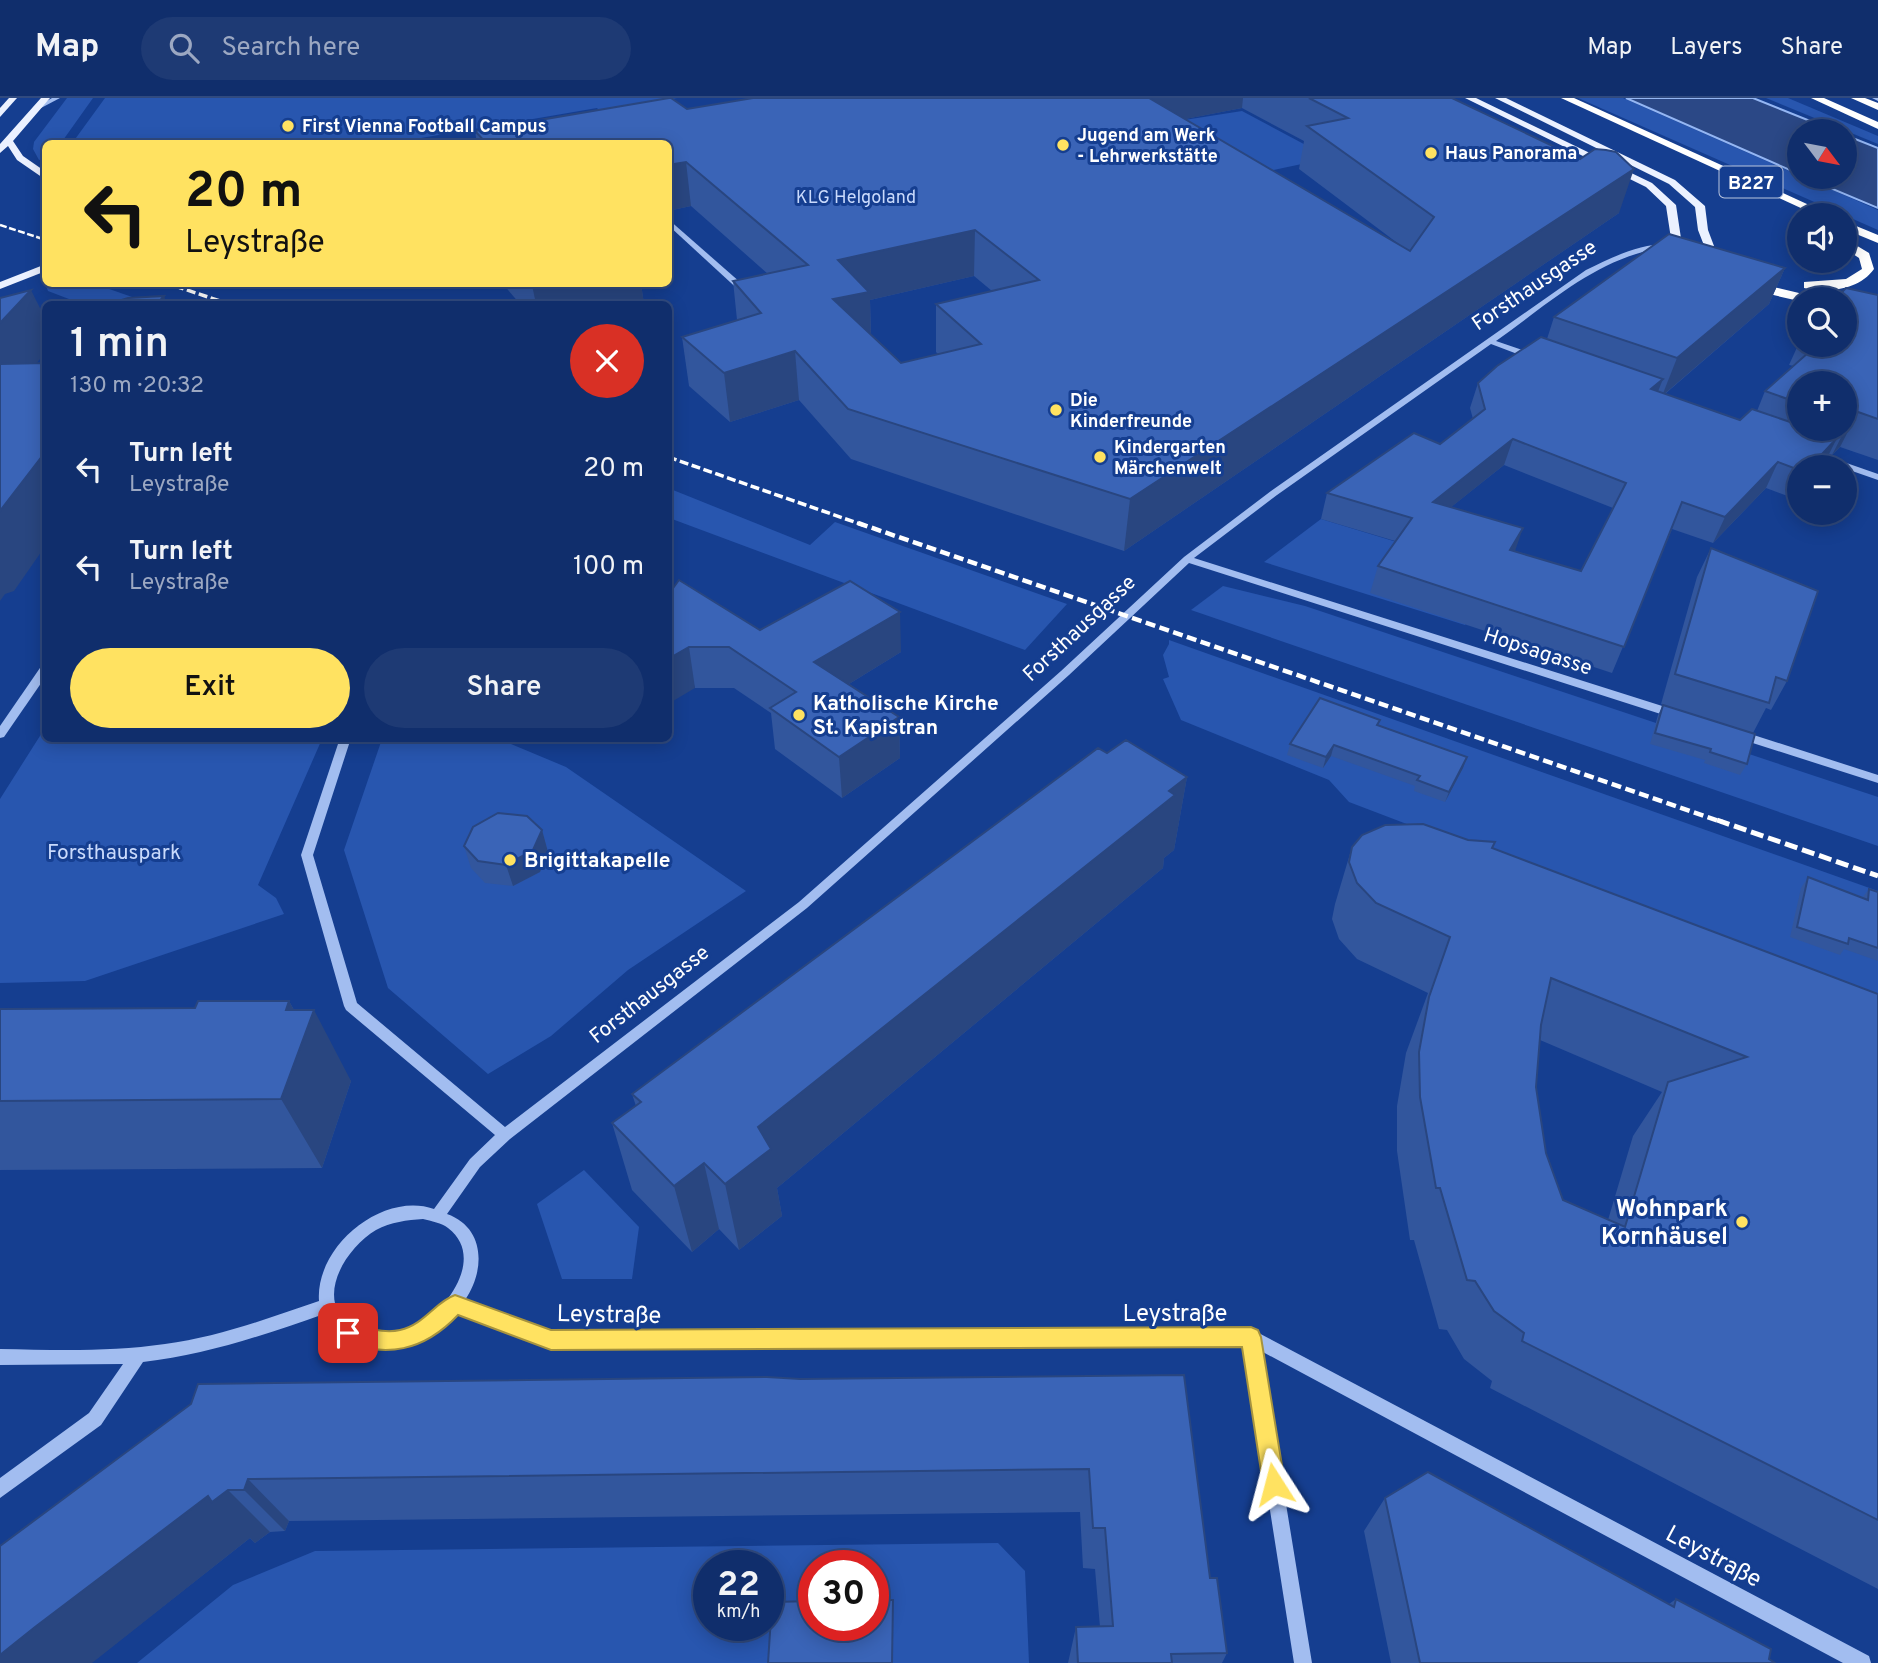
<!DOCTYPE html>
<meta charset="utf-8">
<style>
:root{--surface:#102e6c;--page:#1e3a74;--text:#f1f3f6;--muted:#9ca8c2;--line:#304a7f;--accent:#ffe261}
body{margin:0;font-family:Overpass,sans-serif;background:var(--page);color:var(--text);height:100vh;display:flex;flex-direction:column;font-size:26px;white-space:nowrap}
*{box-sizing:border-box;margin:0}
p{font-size:23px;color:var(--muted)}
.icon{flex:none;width:38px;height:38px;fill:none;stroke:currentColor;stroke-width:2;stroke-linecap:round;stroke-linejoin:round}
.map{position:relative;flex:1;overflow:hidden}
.side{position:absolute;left:42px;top:203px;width:630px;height:441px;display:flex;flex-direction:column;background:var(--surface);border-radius:10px;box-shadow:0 4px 18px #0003,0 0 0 2px var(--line)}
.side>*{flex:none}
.banner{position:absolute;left:42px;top:42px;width:630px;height:147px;border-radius:10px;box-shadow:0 4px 18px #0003,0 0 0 2px var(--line);background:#ffe261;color:#111;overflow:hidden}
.needle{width:46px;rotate:122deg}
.fabs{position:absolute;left:1787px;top:21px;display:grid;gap:14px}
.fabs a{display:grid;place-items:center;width:70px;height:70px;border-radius:50%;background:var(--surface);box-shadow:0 4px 18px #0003,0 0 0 2px var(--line);font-size:35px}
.speed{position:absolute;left:693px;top:1452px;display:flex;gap:14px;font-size:35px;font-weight:700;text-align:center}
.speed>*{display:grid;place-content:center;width:91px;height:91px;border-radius:50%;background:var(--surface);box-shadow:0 4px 18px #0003,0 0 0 2px var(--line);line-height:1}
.speed small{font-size:18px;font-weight:400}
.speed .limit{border:10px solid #d22;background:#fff;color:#111}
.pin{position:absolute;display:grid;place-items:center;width:60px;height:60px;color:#fff;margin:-30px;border-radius:14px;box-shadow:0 4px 10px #0006}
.me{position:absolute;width:77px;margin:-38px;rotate:351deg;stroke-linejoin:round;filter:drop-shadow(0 0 5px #0008)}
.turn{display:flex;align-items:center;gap:24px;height:147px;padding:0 28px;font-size:32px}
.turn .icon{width:91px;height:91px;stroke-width:2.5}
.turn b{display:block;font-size:49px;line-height:60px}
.round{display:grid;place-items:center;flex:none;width:74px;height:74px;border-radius:37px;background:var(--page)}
.headline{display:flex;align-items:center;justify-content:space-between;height:119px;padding:0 28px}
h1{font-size:42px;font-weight:600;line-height:52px}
.button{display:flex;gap:14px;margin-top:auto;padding:14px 28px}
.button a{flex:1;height:80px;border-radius:42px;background:var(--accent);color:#111;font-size:28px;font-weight:600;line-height:80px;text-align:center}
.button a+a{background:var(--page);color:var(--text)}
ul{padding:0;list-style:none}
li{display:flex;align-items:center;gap:21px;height:98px;padding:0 28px}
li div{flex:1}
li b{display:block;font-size:26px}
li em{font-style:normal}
header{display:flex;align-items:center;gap:42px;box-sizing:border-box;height:98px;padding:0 35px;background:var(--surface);border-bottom:2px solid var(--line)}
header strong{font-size:33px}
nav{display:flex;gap:38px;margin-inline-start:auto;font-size:24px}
.search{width:490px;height:63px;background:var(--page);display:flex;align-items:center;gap:18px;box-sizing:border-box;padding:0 24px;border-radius:38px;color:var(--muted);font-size:26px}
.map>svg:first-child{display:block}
.green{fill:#2856af;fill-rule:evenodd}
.water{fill:#2b4886;stroke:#94b6f3;stroke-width:2}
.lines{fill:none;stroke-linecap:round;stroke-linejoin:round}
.minor{fill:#a2bdf0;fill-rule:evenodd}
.major{fill:#ebf1ff;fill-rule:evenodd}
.highway{fill:#fff;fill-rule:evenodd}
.rail-far3{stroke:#fff;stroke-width:2.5;stroke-dasharray:7 2.5;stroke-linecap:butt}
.rail-far2{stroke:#fff;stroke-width:3.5;stroke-dasharray:9 3.5;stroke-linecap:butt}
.rail-far1{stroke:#fff;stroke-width:4.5;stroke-dasharray:10 4.5;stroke-linecap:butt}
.rail{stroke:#fff;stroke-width:5;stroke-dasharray:13 5;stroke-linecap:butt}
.wall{fill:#32569d;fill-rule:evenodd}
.shaded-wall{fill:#294680}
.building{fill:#3a64b7;stroke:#294680;stroke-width:2;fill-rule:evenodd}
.route{fill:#ffe261;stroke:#a6933f;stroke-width:2}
.poi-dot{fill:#ffe261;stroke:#153e90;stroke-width:2.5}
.labels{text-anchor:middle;stroke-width:6;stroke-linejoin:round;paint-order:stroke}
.far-poi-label{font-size:18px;font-weight:bold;fill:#fff;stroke:#153e90;text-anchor:start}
.far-park-label{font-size:18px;fill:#c9dafc;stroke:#153e90}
.shield{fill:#153e90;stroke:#b9c5de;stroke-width:2}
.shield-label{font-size:19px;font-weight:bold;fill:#fff}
.street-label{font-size:21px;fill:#fff;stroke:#153e90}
.poi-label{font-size:21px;font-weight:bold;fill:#fff;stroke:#153e90;text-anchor:start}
.park-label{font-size:21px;fill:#c9dafc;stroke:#153e90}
.near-poi-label{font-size:24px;font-weight:bold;fill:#fff;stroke:#153e90;text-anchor:end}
.near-street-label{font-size:24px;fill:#fff;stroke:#153e90}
</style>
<header>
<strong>Map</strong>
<div class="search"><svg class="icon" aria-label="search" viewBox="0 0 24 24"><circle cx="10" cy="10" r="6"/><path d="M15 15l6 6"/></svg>Search here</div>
<nav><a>Map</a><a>Layers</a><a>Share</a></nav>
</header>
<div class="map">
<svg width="1878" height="1565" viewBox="0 0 1878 1565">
<rect width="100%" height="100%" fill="#153e90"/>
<g class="green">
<path d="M67,0H93L61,45L46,46L45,60L39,62L33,51L34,44Z"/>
<path d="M105,0H677L600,13L597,10L392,45L73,44Z"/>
<path d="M1578,0H1623L1878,112V132Z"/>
<path d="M1766,0H1788L1878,38V46Z"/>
<path d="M1242,13L1330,60L1264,74L1146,28Z"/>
<path d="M45,185L95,186L152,206H82L48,193Z"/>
<path d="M668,390L810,447L835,424L1067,506L1025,552L672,421L669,419Z"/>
<path d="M1321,421L1502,476L1493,482L1465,527L1264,464Z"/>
<path d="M1223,488L1305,508L1878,699V748L1191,512Z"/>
<path d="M1169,542L1878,793V906L1349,704L1329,682L1181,622L1163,581L1169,579L1163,557L1169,546Z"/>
<path d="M45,630L46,640L322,641L258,787L276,800L284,816L85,883L0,885V701Z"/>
<path d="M382,641H499L566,669L746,793L628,872L551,938L488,976L388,890L344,752Z"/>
<path d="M584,1072L639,1129L632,1181H562L537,1106Z"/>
<path d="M998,1445L1025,1473L1029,1565H137L233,1487L315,1453ZM709,1468H768V1528H709ZM814,1468H873V1528H814Z"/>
</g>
<g class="water">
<path d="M1626,0H1753L1835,33H1799V76Z"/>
<path d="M1845,37L1878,50V110L1804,79H1844Z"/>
</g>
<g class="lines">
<g class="minor">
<path d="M52,0H60L41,10L36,9Z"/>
<path d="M1872,0H1878V3Z"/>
<path d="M668,121L749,192V196H743L668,127Z"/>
<path d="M1669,146V150C1658,151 1647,152 1636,156C1584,172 1540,212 1496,243L1537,257V261H1531L1491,246L1277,397L1194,460L1678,613L1679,616L1678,619H1670L1189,465L1069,577L807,810L510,1041L480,1069L447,1116C486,1130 485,1173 465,1202L551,1234L1251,1231L1869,1558L1871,1565H1843L1261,1253L1312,1565H1294L1244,1247L551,1250L457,1214C426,1251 348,1270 324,1216C264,1237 206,1257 143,1264L101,1327L0,1400V1380L89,1315L123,1266L0,1267V1251C55,1252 111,1254 165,1246C218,1239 269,1220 319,1203C315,1149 382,1093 434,1111L470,1061L495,1037L346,912L344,908L301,757L340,640H351L313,757L357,905L505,1029L799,804L1061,573L1184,459L1271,393L1586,172C1611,160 1640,145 1669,146ZM423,1121C431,1123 442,1125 448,1130C485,1158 449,1210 419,1226C407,1232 396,1234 383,1234C374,1234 365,1235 356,1231C311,1206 344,1151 376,1132C391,1124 407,1122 423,1121Z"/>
<path d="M1812,353L1878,376V382L1809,358L1808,356Z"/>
<path d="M46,566V578L4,639L0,640V628L42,567Z"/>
<path d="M1738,632L1878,677V685L1734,639L1732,636L1734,633Z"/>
</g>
<g class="major">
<path d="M9,0H17L0,19V10Z"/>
<path d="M41,0H50L13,43L23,58L46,74V82L17,62L8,48L0,55V46Z"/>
<path d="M1465,0H1476L1652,85L1676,107L1682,147L1677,150L1672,147L1666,108L1646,89Z"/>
<path d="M1495,0H1506L1675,82L1705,108L1708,132L1714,148L1705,150L1698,132L1695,109L1669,86Z"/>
<path d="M46,166V173L0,191V184Z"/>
</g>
<g class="highway">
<path d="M1561,0H1574L1831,117H1816Z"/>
<path d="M1811,0H1824L1878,24V31Z"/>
<path d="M1851,0H1865L1878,5V12Z"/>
<path d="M1844,123L1878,137V145L1844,131Z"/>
<path d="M1844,140L1869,155L1874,171C1859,192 1829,195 1804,190V184L1846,181L1862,171L1859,160L1844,150Z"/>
<path d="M1748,183L1799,195L1878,198V206L1844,205V201L1799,203L1743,190L1742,187Z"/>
</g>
<g class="rail-far3">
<path d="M0,127L46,142"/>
<path d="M169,186L180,190"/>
</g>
<g class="rail-far2">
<path d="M175,188L229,206"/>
<path d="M668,359L863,427"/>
</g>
<path class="rail-far1" d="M858,425L1722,724"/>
<path class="rail" d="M1717,722L1878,778"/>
</g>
<g class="wall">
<path d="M753,0H1452L1619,115L1124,453L851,361L799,302L730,324L689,288L682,239L737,222L733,183L768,176L691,108L668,113V46H477L475,33L687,11ZM1242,10L1304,43L1299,71L1400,147L1185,21ZM974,178L992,193L936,206V254L938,256L901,265L871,237L870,202Z"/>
<path d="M1785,170L1769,206L1665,296L1740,322L1757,313L1765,293L1794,268L1789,267L1799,245V247H1844L1878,197V362L1840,349L1832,357L1829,356L1824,366L1799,369V393L1793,400L1766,390L1713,445L1672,431L1612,575L1370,495L1378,468L1395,443L1321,421L1327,395L1440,346L1473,321L1470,310L1478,285L1547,241L1554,219ZM1799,285H1844V331H1799ZM1504,367L1613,410L1581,473L1515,453L1451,409Z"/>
<path d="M503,186H641L644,206H520Z"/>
<path d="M1711,450L1787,583L1771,612L1766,610L1753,635L1661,606L1697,479Z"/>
<path d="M668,497L760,532L901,554L849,586L899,619L900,660L842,700L775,651L771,615L734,590H695Z"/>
<path d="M1663,607L1747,666L1740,677L1704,665L1705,662L1650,646L1658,617Z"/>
<path d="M1380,622L1378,627L1467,659L1463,670L1445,704L1414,693L1415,688L1331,658L1323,670L1287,657L1290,646Z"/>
<path d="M1107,655L1187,679L1174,752L1164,760L1163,770L777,1090L782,1118L739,1152L719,1131L692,1154L632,1092L612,1025L636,1008L632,996Z"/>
<path d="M542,732L548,754L540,774L513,788L485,785L471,770L464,748Z"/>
<path d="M1468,742L1495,744L1492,751L1878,896V1491L1490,1290L1492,1283L1464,1261L1447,1232L1439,1231L1414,1142H1410L1397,1053V1008L1406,955L1428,895L1357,861L1339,841L1332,821L1335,806L1352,749ZM1540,942L1662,994L1633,1038L1608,1122L1563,1102L1546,1055L1536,989Z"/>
<path d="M1808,779L1862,800L1869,791L1878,794V863L1844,851L1840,857L1790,839L1801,790Z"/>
<path d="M289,903L294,912L351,983L322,1070L0,1072V911L195,910Z"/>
<path d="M1184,1277L1210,1480L1227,1555L1222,1565H1068L1076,1529H1100L1095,1471L1083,1470L1080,1414L289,1423L285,1433L270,1434L255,1445L250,1440L91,1565H0L191,1306L800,1281Z"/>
<path d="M1385,1400L1669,1506L1676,1501L1775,1565H1391L1364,1433Z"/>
</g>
<g class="shaded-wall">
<path d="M1132,0H1243L1242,10L1129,32Z"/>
<path d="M686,64L691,108L668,113V67Z"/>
<path d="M1634,71L1619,115L1124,453L1130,401Z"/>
<path d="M975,132L974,178L870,202L871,241L833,201L838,162Z"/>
<path d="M1785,170L1769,206L1662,298L1677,260Z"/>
<path d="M538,186H641L644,206H536L532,187Z"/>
<path d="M31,192L46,222V254L0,308V225Z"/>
<path d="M164,198L167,206H157Z"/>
<path d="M795,253L799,302L730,324L724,275Z"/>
<path d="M1663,281L1653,306L1651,291Z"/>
<path d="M1858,314L1840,349L1832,357L1850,322Z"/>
<path d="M1837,340L1824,366L1821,369H1810Z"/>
<path d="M1513,341L1504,367L1425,430L1433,404Z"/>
<path d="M46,353V447L14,493L5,496L0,503V413Z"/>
<path d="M1778,364L1766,390L1713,445L1725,419Z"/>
<path d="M1799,387V393L1793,400Z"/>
<path d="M1523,430L1514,456L1510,452Z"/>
<path d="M900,514L901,554L818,605L814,564Z"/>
<path d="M689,549L695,590L668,606V561Z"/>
<path d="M899,619L900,660L842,700L839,659Z"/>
<path d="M1334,647L1331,658L1323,670L1326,659Z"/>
<path d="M1467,659L1463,670L1445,704L1449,694Z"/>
<path d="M1187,679L1174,752L1164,760L1163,770L777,1090L782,1118L739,1152L725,1086L758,1029Z"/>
<path d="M542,732L548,754L540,774L513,788L506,767Z"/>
<path d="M289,903L306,934L314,912L351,983L322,1070L281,1001L286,912Z"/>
<path d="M704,1065L719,1131L692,1154L674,1088Z"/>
<path d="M248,1381L289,1423L285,1433L244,1392Z"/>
<path d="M228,1392L270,1434L255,1445L250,1440L92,1565H0V1557L35,1529L208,1398Z"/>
</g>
<g class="building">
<path d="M669,0H671L687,11L753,0H1149L1410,153L1434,119L1307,28L1348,20L1309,0H1452L1580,61L1595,51L1606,52L1616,54L1634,71L1130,401L848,311L795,253L724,275L682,239L761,215L733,183L808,167L686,64L668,67V46H487L475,33ZM975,132L1039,182L936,206L981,246L901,265L833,201L869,194L838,162Z"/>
<path d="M1669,136L1785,170L1677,260L1554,219Z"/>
<path d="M1846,190L1878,197V321L1858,314L1850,322L1844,320V285H1799V305L1765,293L1817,247H1844V201H1835Z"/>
<path d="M31,192L0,225V200Z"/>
<path d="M164,198L157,206H109L128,200Z"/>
<path d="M1541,239L1663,281L1651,291L1740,322L1752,311L1799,327V331H1810L1837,340L1810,369H1799V372L1778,364L1725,419L1682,404L1624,549L1378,468L1412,420L1327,395L1414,335L1440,346L1485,311L1478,285L1497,268ZM1513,341L1626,385L1581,473L1510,452L1523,430L1433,404Z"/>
<path d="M46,265V353L0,413V266Z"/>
<path d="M1711,450L1818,493L1787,583L1776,579L1769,605L1675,576Z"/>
<path d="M679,482L760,532L850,483L900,514L814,564L899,619L839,659L770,610L796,594L729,549H689L668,561V497Z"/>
<path d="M1320,600L1380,622L1377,627L1467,659L1449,694L1417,682L1420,678L1334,647L1326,659L1290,646Z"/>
<path d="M1663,607L1755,636L1747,666L1710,654L1711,651L1655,635Z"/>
<path d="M1126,642L1187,679L1169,693L1175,697L758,1029L771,1051L725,1086L704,1065L674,1088L612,1025L641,1004L632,996L1098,650L1107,655Z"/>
<path d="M498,715L527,718L542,732L533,752L506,767L478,763L464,748L473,729Z"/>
<path d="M1423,726L1468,742L1495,744L1492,750L1878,896V1422L1522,1243L1524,1235L1494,1213L1475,1183L1467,1182L1440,1090H1436L1420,999L1419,954L1429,899L1450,839L1376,805L1357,785L1349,764L1352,749L1362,737L1385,727ZM1551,880L1747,959L1668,984L1625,1129L1563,1102L1546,1055L1536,989L1541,927Z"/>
<path d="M1808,779L1868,802L1869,791L1878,794V850L1849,840L1848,846L1797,829Z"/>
<path d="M198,903H289L286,912H314L281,1001L0,1003V911L195,910Z"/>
<path d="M1184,1277L1210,1480H1217L1227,1555L1171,1556L1172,1565H1078L1076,1529L1113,1528L1105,1430H1093L1089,1371L248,1381L244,1392H228L212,1404L208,1398L35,1529L0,1557V1448L191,1306L198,1286L767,1279L800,1281Z"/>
<path d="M1428,1374L1674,1509L1676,1501L1771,1551L1769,1561L1775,1565H1420L1385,1400Z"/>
<path d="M873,1502H893L892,1565H768L772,1504L814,1503V1528H873Z"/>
</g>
<path class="route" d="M455,1197L551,1232L1251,1229L1258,1232L1261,1239L1285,1386L1282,1394L1274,1397L1266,1394L1263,1386L1242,1249L551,1252L458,1217C424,1253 386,1261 340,1242L337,1235L340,1228C352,1224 379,1237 400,1232C425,1226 435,1204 455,1197Z"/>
<g class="poi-dot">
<circle cx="288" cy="28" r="7"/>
<circle cx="1063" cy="47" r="7"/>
<circle cx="1431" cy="55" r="7"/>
<circle cx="1056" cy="312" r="7"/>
<circle cx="1100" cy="359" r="7"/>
<circle cx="799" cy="617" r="7"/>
<circle cx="510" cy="762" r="7"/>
<circle cx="1742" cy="1124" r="7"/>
</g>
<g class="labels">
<g class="far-poi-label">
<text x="302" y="34">First Vienna Football Campus</text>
<text x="1077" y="43">Jugend am Werk<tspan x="1077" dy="21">- Lehrwerkstätte</tspan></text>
<text x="1445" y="61">Haus Panorama</text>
<text x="1070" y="308">Die<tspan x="1070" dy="21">Kinderfreunde</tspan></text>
<text x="1114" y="355">Kindergarten<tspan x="1114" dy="21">Märchenwelt</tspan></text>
</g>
<g class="far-park-label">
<text x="856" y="105">KLG Helgoland</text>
</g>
<rect class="shield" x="1719.5" y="68.5" width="63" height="31" rx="5"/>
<g class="shield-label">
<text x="1751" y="91">B227</text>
</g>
<g class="street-label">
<text transform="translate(1534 187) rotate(-34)" y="7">Forsthausgasse</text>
<text transform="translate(1079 530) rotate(-43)" y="7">Forsthausgasse</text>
<text transform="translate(1538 553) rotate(18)" y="7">Hopsagasse</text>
<text transform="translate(649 896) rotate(-38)" y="7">Forsthausgasse</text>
</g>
<g class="poi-label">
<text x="813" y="612">Katholische Kirche<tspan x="813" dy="24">St. Kapistran</tspan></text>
<text x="524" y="769">Brigittakapelle</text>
</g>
<g class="park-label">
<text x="114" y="761">Forsthauspark</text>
</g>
<g class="near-poi-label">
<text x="1728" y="1118">Wohnpark<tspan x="1728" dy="28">Kornhäusel</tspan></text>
</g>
<g class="near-street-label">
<text x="1175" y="1223">Leystraße</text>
<text transform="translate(609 1216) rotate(1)" y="8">Leystraße</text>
<text transform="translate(1714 1458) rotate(28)" y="8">Leystraße</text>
</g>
</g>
</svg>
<div class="fabs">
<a><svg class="needle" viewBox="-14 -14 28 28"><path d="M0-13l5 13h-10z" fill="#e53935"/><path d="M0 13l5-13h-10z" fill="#9ca8c2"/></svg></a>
<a><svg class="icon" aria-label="sound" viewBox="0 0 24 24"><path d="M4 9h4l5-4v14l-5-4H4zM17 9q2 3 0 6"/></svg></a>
<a><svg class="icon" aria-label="search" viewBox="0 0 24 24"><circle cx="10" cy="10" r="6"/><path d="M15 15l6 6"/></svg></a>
<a>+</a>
<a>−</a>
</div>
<div class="speed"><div>22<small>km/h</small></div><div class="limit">30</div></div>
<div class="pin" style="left:348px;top:1235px;background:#d93025"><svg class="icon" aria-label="arrive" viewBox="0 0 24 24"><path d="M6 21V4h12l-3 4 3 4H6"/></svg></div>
<svg class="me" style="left:1274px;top:1386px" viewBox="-20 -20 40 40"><path d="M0-17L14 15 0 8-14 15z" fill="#ffe261" stroke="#fff" stroke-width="4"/></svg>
<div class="banner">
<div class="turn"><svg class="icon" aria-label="left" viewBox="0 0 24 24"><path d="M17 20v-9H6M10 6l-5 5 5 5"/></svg><div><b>20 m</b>Leystraße</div></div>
</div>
<section class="side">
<div class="headline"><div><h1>1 min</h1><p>130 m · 20:32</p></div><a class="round" style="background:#d93025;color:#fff"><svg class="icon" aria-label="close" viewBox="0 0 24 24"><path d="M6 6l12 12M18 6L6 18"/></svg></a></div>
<ul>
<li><svg class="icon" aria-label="left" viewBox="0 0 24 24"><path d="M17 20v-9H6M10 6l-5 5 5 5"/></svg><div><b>Turn left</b><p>Leystraße</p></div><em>20 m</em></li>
<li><svg class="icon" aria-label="left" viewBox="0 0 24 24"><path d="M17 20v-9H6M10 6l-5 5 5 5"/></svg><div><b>Turn left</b><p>Leystraße</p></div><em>100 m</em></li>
</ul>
<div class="button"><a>Exit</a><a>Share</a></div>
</section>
</div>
